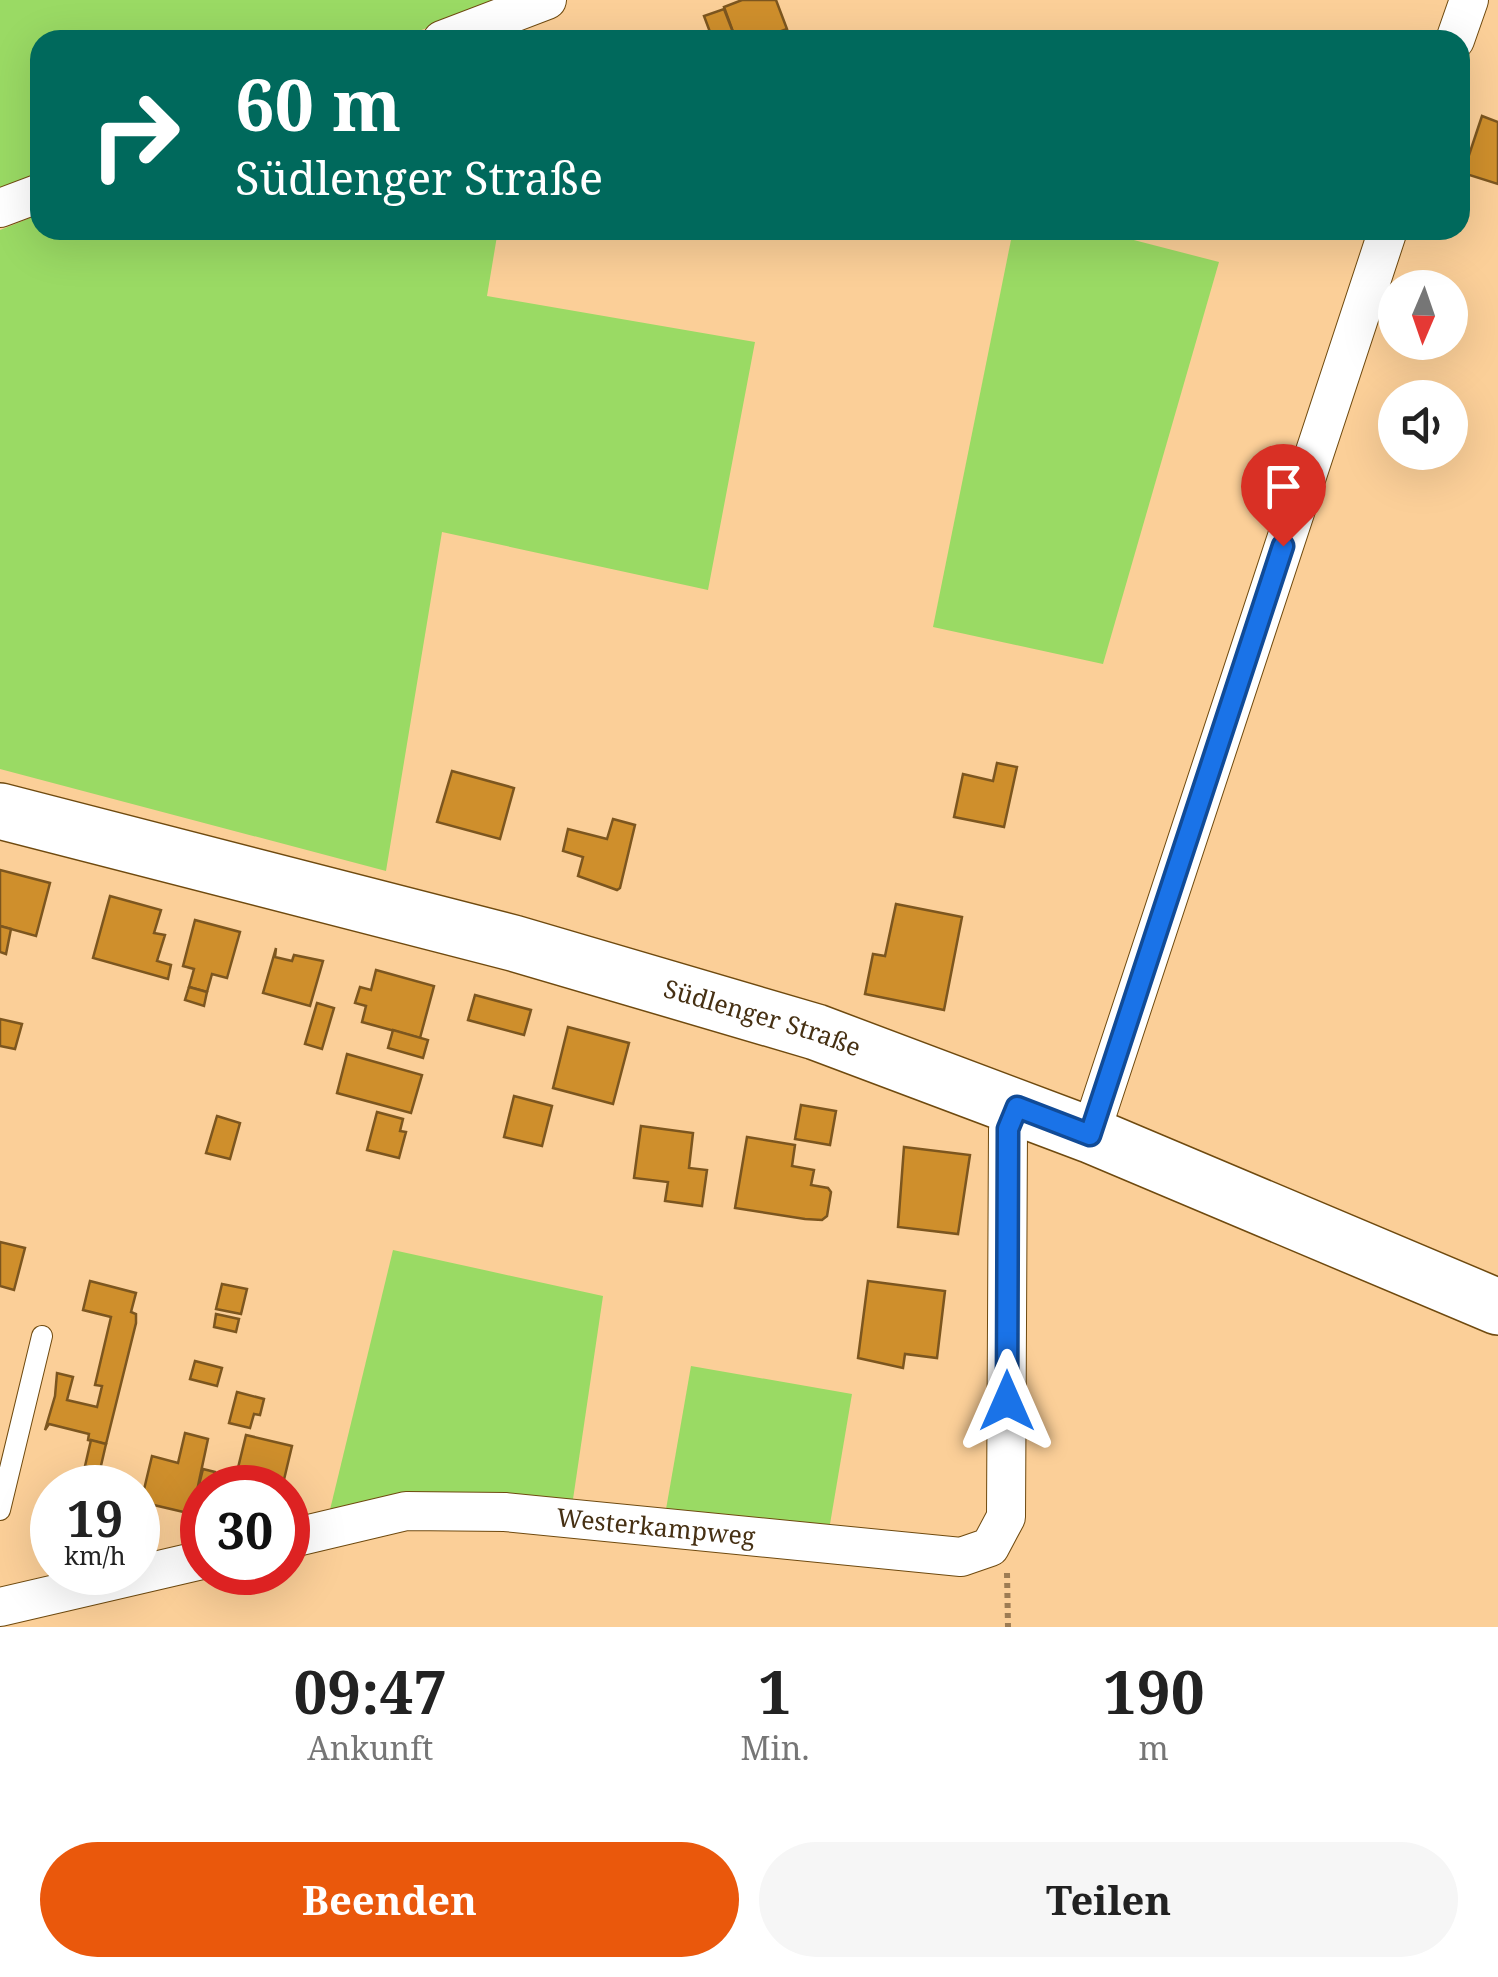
<!DOCTYPE html>
<html lang="de">
<meta charset="utf-8">
<style>
:root{--surface:#fff;--page:#f6f6f6;--text:#222;--muted:#767676;--accent:#ea580c}
body{margin:0;font-family:"Noto Serif",serif;background:var(--page);color:var(--text);height:100vh;display:flex;flex-direction:column;font-size:38px;white-space:nowrap}
*{box-sizing:border-box;margin:0}
p{font-size:32px;color:var(--muted)}
.icon{flex:none;width:55px;height:55px;fill:none;stroke:currentColor;stroke-width:2;stroke-linecap:round;stroke-linejoin:round}
.map{position:relative;height:1627px;overflow:hidden}
.panel{display:flex;flex-direction:column;background:var(--surface);flex:1}
.panel>*{flex:none}
.top-card{position:absolute;left:30px;top:30px;width:1440px;height:210px;border-radius:30px;box-shadow:0 10px 40px #0002;background:#00695c;color:#fff;overflow:hidden}
.needle{width:65px;rotate:182deg}
.buttons{position:absolute;left:1378px;top:270px;display:grid;gap:20px}
.buttons a{display:grid;place-items:center;width:90px;height:90px;border-radius:50%;background:var(--surface);box-shadow:0 10px 40px #0002;font-size:50px}
.speed{position:absolute;left:30px;top:1465px;display:flex;gap:20px;font-size:50px;font-weight:700;text-align:center}
.speed>*{display:grid;place-content:center;width:130px;height:130px;border-radius:50%;background:var(--surface);box-shadow:0 10px 40px #0002;line-height:1}
.speed small{font-size:25px;font-weight:400}
.speed .limit{border:15px solid #d22;background:#fff;color:#111}
.pin{position:absolute;display:grid;place-items:center;width:85px;height:85px;color:#fff;margin:-102px -42px;border-radius:50% 50% 50% 0;rotate:-45deg;box-shadow:0 0 10px #0007}
.pin .icon{rotate:45deg}
.me{position:absolute;width:110px;margin:-55px;rotate:0deg;stroke-linejoin:round;filter:drop-shadow(0 0 8px #0008)}
.turn{display:flex;align-items:center;gap:35px;height:210px;padding:0 40px;font-size:45px}
.turn .icon{width:130px;height:130px;stroke-width:2.5}
.turn b{display:block;font-size:70px;line-height:85px}
.eta{display:flex;justify-content:space-evenly;align-items:center;height:170px;text-align:center}
.eta b{font-size:60px;font-weight:700;line-height:70px}
.button{display:flex;gap:20px;margin-top:auto;padding:20px 40px}
.button a{flex:1;height:115px;border-radius:60px;background:var(--accent);color:#fff;font-size:40px;font-weight:700;line-height:115px;text-align:center}
.button a+a{background:var(--page);color:var(--text)}
.map>svg:first-child{display:block}
.green{fill:#9ada64}
.building{fill:#cf8f2c;stroke:#7c561f;stroke-width:2.5}
.lines{fill:none;stroke-linecap:round;stroke-linejoin:round}
.lane-casing{stroke:#6f4a0f;stroke-width:22}
.street-casing{stroke:#6f4a0f;stroke-width:40}
.secondary-casing{stroke:#6f4a0f;stroke-width:58}
.path{stroke:#9d7c53;stroke-width:6;stroke-dasharray:5 5;stroke-linecap:butt}
.lane{stroke:#fff;stroke-width:20}
.street{stroke:#fff;stroke-width:38}
.secondary{stroke:#fff;stroke-width:55}
.route-casing{stroke:#114b97;stroke-width:25}
.route{stroke:#1a73e8;stroke-width:18}
.labels{text-anchor:middle;stroke-width:9;stroke-linejoin:round;paint-order:stroke}
.street-label{font-size:25px;fill:#463013;stroke:#fdf8f1}
</style>
<div class="map">
<svg width="1498" height="1627" viewBox="0 0 1498 1627">
<rect width="100%" height="100%" fill="#fbcf98"/>
<g class="green">
<path d="M0,0H501L395,40H40V173L0,188Z"/>
<path d="M40,214V230H498L487,296L755,342L708,590L442,532L386,871L0,769V230Z"/>
<path d="M1013,230H1095L1219,262L1103,664L933,627Z"/>
<path d="M393,1250L603,1296L572,1506L328,1518Z"/>
<path d="M691,1366L852,1394L829,1530L665,1515Z"/>
</g>
<g class="building">
<path d="M742,0H776L787,29L757,40H736L724,7Z"/>
<path d="M724,9L736,40H713L704,16Z"/>
<path d="M1482,116L1498,122V184L1463,173Z"/>
<path d="M997,763L1017,767L1004,827L954,817L963,774L993,781Z"/>
<path d="M452,771L514,788L500,839L437,822Z"/>
<path d="M613,819L635,825L620,888L617,890L578,876L583,857L563,851L568,829L607,839Z"/>
<path d="M0,870L50,883L36,936L0,926Z"/>
<path d="M110,896L161,910L154,933L165,935L157,961L171,965L168,979L93,958Z"/>
<path d="M896,904L962,917L944,1010L865,994L873,954L885,956Z"/>
<path d="M195,920L240,932L227,978L212,974L207,992L189,987L194,969L183,966Z"/>
<path d="M0,926L11,929L6,954L0,952Z"/>
<path d="M276,948L275,957L292,961L294,955L323,961L310,1006L263,993Z"/>
<path d="M376,970L434,986L420,1038L362,1022L366,1006L355,1003L360,987L371,990Z"/>
<path d="M189,987L207,992L204,1006L185,1000Z"/>
<path d="M475,995L531,1010L524,1035L468,1020Z"/>
<path d="M317,1003L334,1008L322,1049L305,1044Z"/>
<path d="M0,1019L22,1024L15,1049L0,1046Z"/>
<path d="M568,1027L629,1043L613,1104L553,1088Z"/>
<path d="M393,1030L428,1040L423,1058L388,1048Z"/>
<path d="M347,1054L422,1075L411,1113L337,1093Z"/>
<path d="M514,1096L552,1106L542,1146L504,1137Z"/>
<path d="M801,1105L836,1111L830,1145L795,1139Z"/>
<path d="M377,1112L403,1119L400,1131L406,1132L399,1158L367,1150Z"/>
<path d="M217,1116L240,1123L230,1159L206,1153Z"/>
<path d="M641,1126L693,1133L689,1168L707,1170L702,1206L665,1201L668,1182L634,1178Z"/>
<path d="M747,1137L795,1145L792,1166L814,1170L811,1185L828,1188L831,1192L827,1216L822,1220L805,1219L735,1208Z"/>
<path d="M904,1147L970,1155L958,1234L898,1227Z"/>
<path d="M0,1242L25,1248L14,1290L0,1286Z"/>
<path d="M90,1281L136,1293L131,1312L136,1314V1323L106,1444L88,1440L89,1434L49,1424L45,1430L55,1396L57,1373L73,1377L67,1400L97,1407L102,1386L95,1385L111,1317L83,1310Z"/>
<path d="M868,1281L945,1291L937,1358L905,1354L903,1368L858,1358Z"/>
<path d="M222,1284L247,1289L241,1314L216,1309Z"/>
<path d="M216,1314L239,1319L236,1332L214,1327Z"/>
<path d="M195,1361L222,1368L217,1386L190,1379Z"/>
<path d="M237,1392L264,1399L260,1415L254,1414L250,1428L229,1423Z"/>
<path d="M185,1433L208,1439L192,1514L141,1502L152,1456L178,1463Z"/>
<path d="M246,1435L292,1446L282,1488H262L255,1486L256,1481L236,1476Z"/>
<path d="M91,1440L106,1444L100,1470L85,1466Z"/>
<path d="M203,1469L215,1472L212,1488H202V1498L196,1497Z"/>
</g>
<g class="lines">
<defs>
<path id="lane" d="M0,1510L42,1336"/>
<g id="street">
<path d="M442,40L547,0"/>
<path d="M1455,40L1469,0"/>
<path d="M0,208L40,193"/>
<path d="M1090,1135L1388,230"/>
<path id="s1" d="M288,1539L406,1511L505,1512L961,1557L990,1547L1006,1517L1008,1129L1017,1107"/>
<path d="M0,1607L202,1560"/>
</g>
<g id="secondary">
<path id="s2" d="M0,811L513,943L816,1032L1090,1135L1498,1307"/>
</g>
</defs>
<use href="#lane" class="lane-casing"/>
<use href="#street" class="street-casing"/>
<use href="#secondary" class="secondary-casing"/>
<path class="path" d="M1007,1573L1008,1627"/>
<use href="#lane" class="lane"/>
<use href="#street" class="street"/>
<use href="#secondary" class="secondary"/>
</g>
<g class="lines">
<defs>
<path id="route" d="M1007,1401L1008,1129L1017,1107L1090,1135L1283,546"/>
</defs>
<use href="#route" class="route-casing"/>
<use href="#route" class="route"/>
</g>
<g class="labels">
<g class="street-label">
<text dy="9" stroke="none"><textPath href="#s2" startOffset="790">Südlenger Straße</textPath></text>
<text dy="9" stroke="none"><textPath href="#s1" startOffset="372">Westerkampweg</textPath></text>
</g>
</g>
</svg>
<div class="buttons">
<a><svg class="needle" viewBox="-14 -14 28 28"><path d="M0-13l5 13h-10z" fill="#e53935"/><path d="M0 13l5-13h-10z" fill="#767676"/></svg></a>
<a><svg class="icon" aria-label="sound" viewBox="0 0 24 24"><path d="M4 9h4l5-4v14l-5-4H4zM17 9q2 3 0 6"/></svg></a>
</div>
<div class="speed"><div>19<small>km/h</small></div><div class="limit">30</div></div>
<div class="pin" style="left:1283px;top:546px;background:#d93025"><svg class="icon" aria-label="arrive" viewBox="0 0 24 24"><path d="M6 21V4h12l-3 4 3 4H6"/></svg></div>
<svg class="me" style="left:1007px;top:1401px" viewBox="-20 -20 40 40"><path d="M0-17L14 15 0 8-14 15z" fill="#1a73e8" stroke="#fff" stroke-width="4"/></svg>
<div class="top-card">
<div class="turn"><svg class="icon" aria-label="right" viewBox="0 0 24 24"><path d="M7 20v-9h11M14 6l5 5-5 5"/></svg><div><b>60 m</b>Südlenger Straße</div></div>
</div>
</div>
<section class="panel">
<div class="eta">
<div><b>09:47</b><p>Ankunft</p></div>
<div><b>1</b><p>Min.</p></div>
<div><b>190</b><p>m</p></div>
</div>
<div class="button"><a>Beenden</a><a>Teilen</a></div>
</section>
